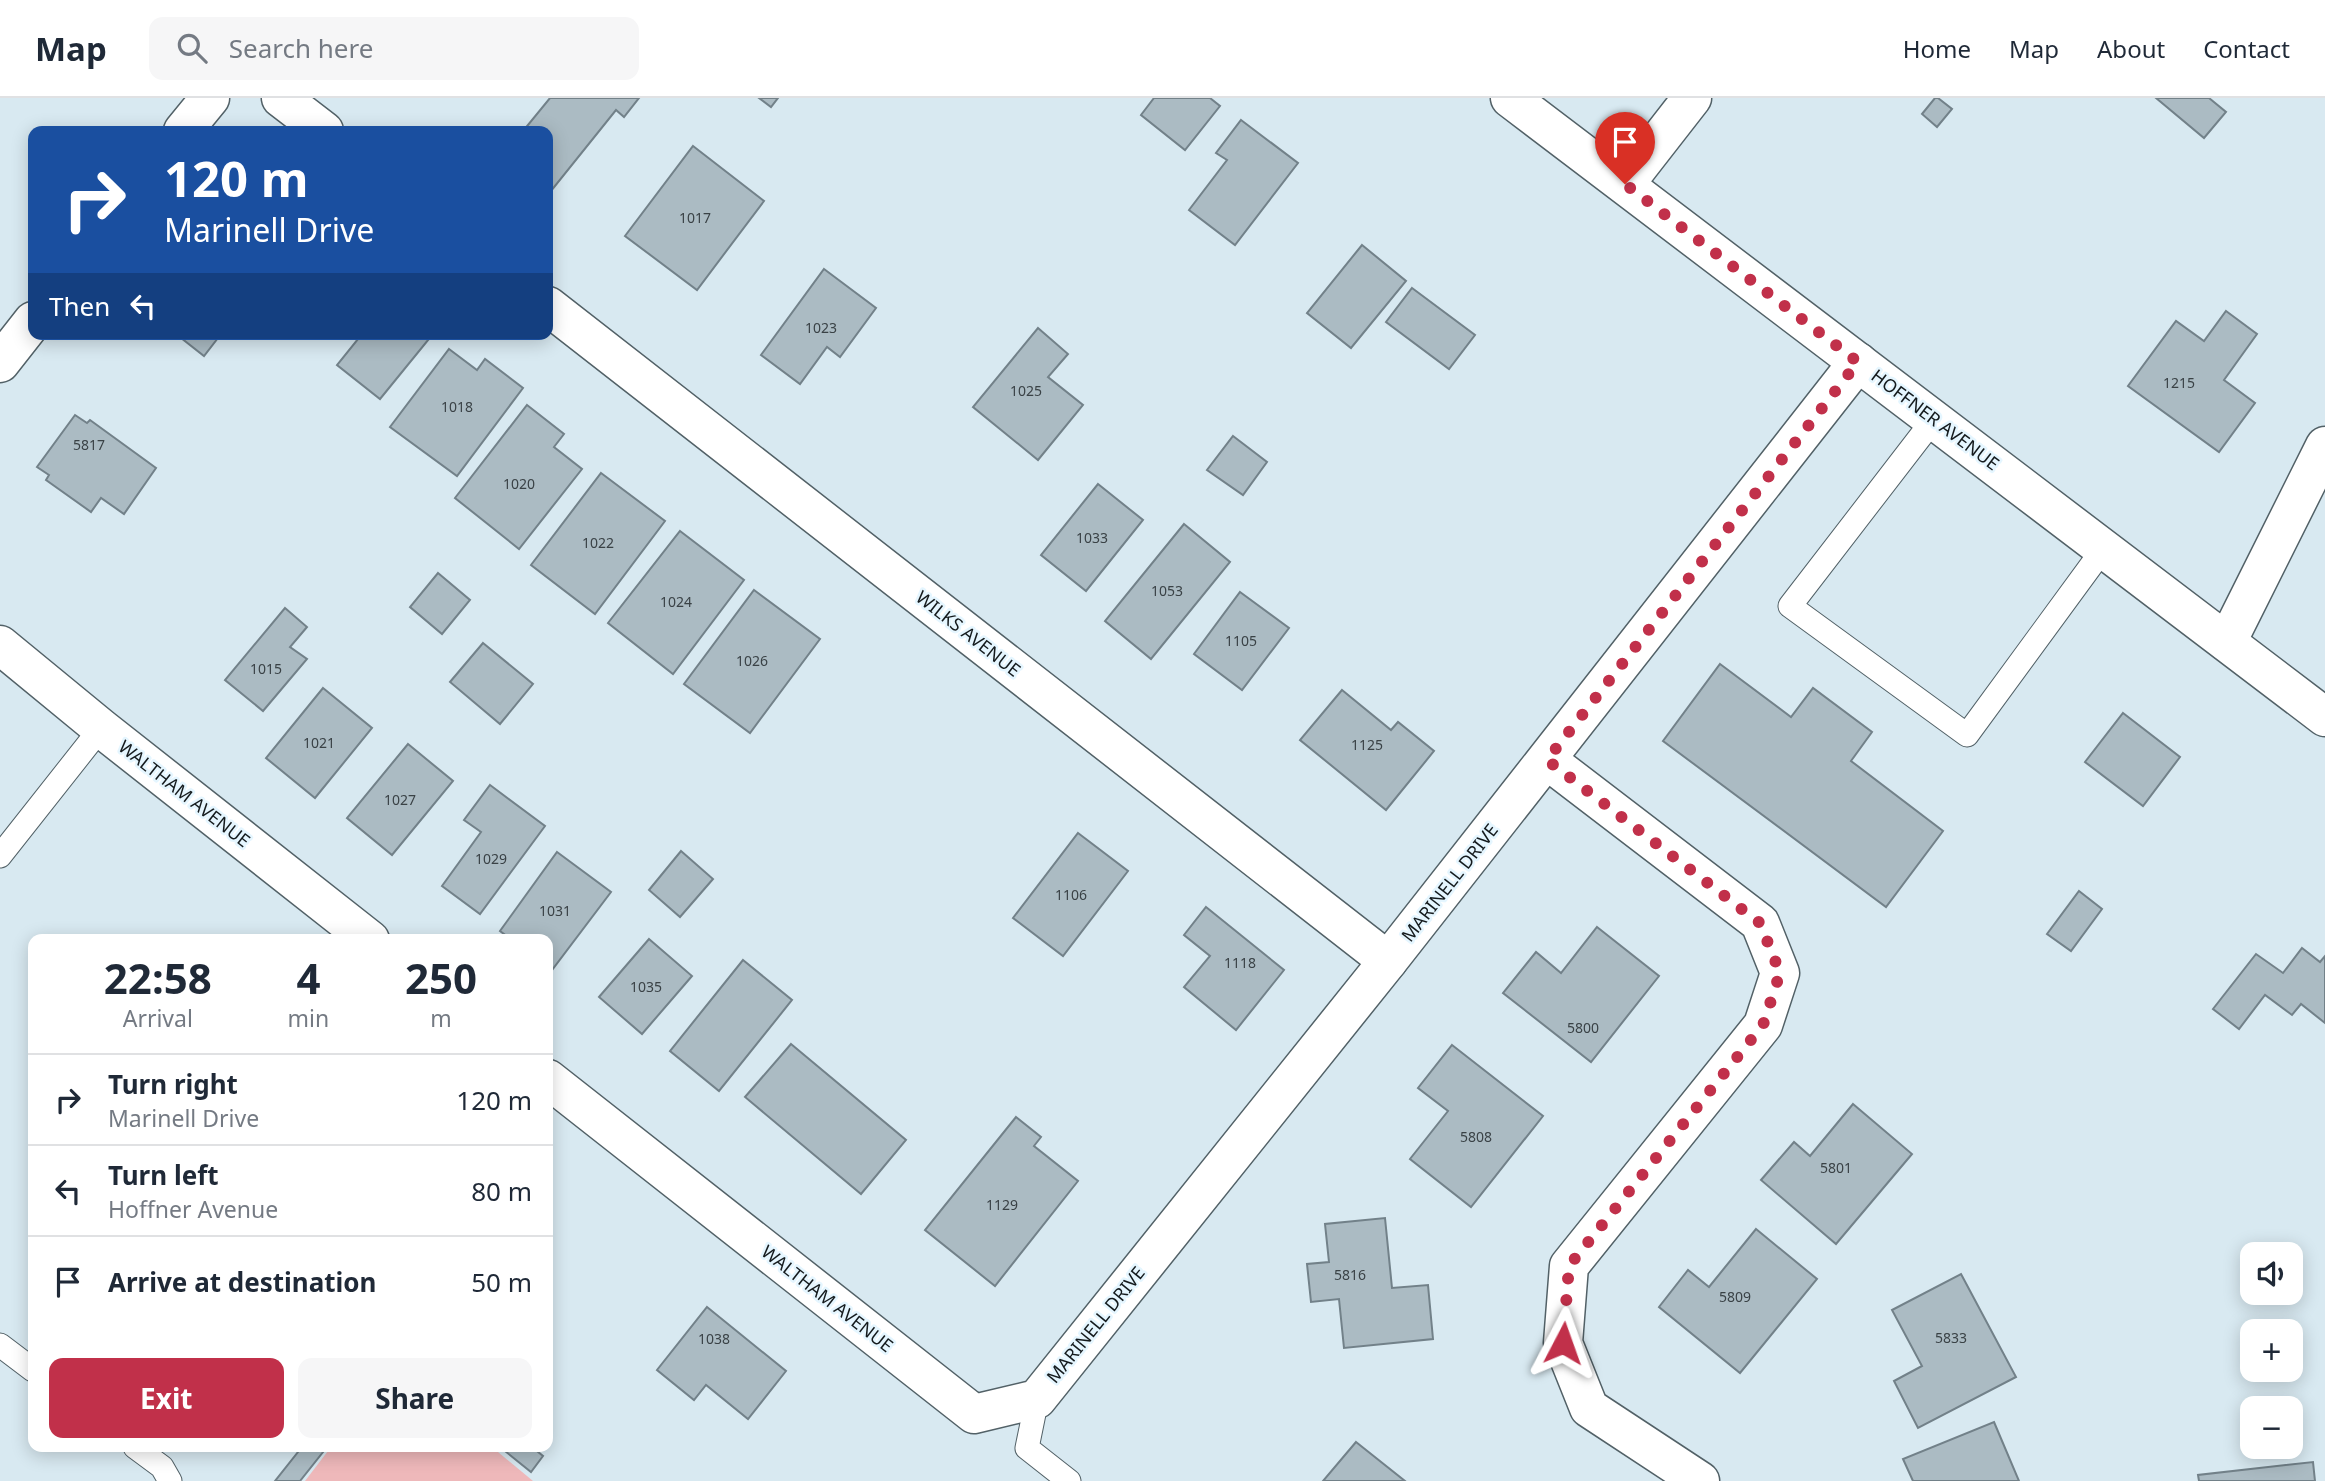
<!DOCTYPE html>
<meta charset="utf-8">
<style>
:root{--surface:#fff;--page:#f6f6f7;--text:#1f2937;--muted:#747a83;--line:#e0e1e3;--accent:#c1304a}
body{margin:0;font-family:"Noto Sans",sans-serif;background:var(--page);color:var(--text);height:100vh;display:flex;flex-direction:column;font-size:26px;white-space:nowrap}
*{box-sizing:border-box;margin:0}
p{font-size:23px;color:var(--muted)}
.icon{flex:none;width:38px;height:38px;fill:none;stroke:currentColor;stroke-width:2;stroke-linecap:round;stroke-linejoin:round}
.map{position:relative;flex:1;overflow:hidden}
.details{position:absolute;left:28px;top:836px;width:525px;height:518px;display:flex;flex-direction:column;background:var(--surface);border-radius:14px;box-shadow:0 4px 18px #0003}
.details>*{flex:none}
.hud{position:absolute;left:28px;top:28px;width:525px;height:214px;border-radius:14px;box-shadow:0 4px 18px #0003;background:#1a4fa0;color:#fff;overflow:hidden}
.fabs{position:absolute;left:2240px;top:1144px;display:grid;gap:14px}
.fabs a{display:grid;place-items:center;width:63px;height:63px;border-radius:14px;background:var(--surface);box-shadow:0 4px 18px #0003;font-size:35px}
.pin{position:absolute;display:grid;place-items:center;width:60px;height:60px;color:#fff;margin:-72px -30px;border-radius:50% 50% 50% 0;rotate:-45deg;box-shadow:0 0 7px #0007}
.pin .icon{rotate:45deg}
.me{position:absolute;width:77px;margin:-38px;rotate:4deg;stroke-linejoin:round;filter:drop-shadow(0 0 5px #0008)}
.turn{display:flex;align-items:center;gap:24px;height:147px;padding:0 21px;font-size:32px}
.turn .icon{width:91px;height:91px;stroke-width:2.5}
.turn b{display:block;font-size:49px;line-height:60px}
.then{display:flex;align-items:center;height:66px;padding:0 21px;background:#0003;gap:14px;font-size:26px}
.eta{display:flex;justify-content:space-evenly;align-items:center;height:119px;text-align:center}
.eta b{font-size:42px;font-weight:700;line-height:49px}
.cta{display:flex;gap:14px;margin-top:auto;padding:14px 21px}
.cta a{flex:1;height:80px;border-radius:14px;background:var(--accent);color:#fff;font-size:28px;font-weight:700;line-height:80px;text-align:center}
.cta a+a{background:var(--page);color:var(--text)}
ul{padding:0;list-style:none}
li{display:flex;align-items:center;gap:21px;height:91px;padding:0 21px;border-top:2px solid var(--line)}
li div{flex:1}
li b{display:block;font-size:26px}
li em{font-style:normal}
header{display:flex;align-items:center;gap:42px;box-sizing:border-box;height:98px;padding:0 35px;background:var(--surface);border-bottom:2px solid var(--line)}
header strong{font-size:33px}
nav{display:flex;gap:38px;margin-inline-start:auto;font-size:24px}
.search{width:490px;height:63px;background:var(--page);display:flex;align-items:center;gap:18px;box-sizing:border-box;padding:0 24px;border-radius:14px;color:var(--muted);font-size:26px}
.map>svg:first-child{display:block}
.green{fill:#eeb8ba}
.building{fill:#abbbc3;stroke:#728189;stroke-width:2}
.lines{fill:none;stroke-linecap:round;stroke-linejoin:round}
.service-casing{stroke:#526167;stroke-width:25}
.minor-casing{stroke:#526167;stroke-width:41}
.tertiary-casing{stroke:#526167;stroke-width:41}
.secondary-casing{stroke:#526167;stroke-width:41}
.service{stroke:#fff;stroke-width:23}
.minor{stroke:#fff;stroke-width:38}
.tertiary{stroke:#fff;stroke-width:38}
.secondary{stroke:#fff;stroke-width:38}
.route{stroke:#c1304a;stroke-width:12;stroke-dasharray:0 21.6}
.labels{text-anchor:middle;stroke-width:5;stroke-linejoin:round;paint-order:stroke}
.number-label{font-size:14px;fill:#3a4246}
.street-label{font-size:18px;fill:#141a1d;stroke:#e5f6ff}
</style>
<header>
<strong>Map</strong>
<div class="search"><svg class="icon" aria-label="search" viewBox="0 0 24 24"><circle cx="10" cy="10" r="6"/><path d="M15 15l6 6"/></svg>Search here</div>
<nav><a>Home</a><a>Map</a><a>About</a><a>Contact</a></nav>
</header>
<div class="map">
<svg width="2325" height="1383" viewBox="0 0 2325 1383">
<rect width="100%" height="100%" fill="#d8e9f1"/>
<path class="green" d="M331,1349H492L533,1383H305Z"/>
<g class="building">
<path d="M550,0H639L624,19L616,12L551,93L548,90V33H523Z"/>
<path d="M759,0H778L771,9Z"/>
<path d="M1154,0H1210L1220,8L1185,52L1141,17Z"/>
<path d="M1935,0H1938L1952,11L1937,29L1922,16Z"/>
<path d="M2156,0H2209L2226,14L2204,40Z"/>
<path d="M1241,22L1298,65L1235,147L1189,112L1227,62L1216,55Z"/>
<path d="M693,48L764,103L697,192L625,138Z"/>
<path d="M1362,147L1406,183L1351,250L1307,215Z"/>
<path d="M824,171L876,210L840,259L827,249L800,286L761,257Z"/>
<path d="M1412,190L1475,237L1449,271L1386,224Z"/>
<path d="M2226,213L2257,236L2224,282L2255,305L2219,354L2128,288L2176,223L2204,243Z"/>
<path d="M1038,230L1068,256L1048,279L1083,307L1038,362L973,309Z"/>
<path d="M176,236H221L204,258Z"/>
<path d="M362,236H433L380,301L337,267Z"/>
<path d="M449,251L477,272L485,261L523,290L457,378L390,329Z"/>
<path d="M527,307L564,336L554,349L582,371L519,451L455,400Z"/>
<path d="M75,317L87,325L90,322L156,370L124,416L101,400L91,414L46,382L49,377L37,369Z"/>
<path d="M1233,338L1267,364L1243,397L1207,372Z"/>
<path d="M601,375L665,423L595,516L531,467Z"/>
<path d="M1098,386L1143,422L1086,493L1041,457Z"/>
<path d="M1184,426L1230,464L1151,561L1105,523Z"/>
<path d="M680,433L744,482L673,576L608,525Z"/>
<path d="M438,475L470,502L442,536L410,509Z"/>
<path d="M754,492L820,541L750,635L684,586Z"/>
<path d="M1240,494L1289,530L1242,592L1194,556Z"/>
<path d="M285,510L307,529L290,549L307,561L263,613L225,582Z"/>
<path d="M483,545L533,586L500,626L450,584Z"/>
<path d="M1720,566L1791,619L1813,590L1872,634L1851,663L1943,733L1886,809L1663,643Z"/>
<path d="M323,590L372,630L315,700L266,660Z"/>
<path d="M1342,592L1391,632L1398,624L1434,653L1386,712L1300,642Z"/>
<path d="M2123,615L2180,659L2143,708L2085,664Z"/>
<path d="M408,646L453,683L392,757L347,720Z"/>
<path d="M490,687L545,728L480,816L442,788L481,734L464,722Z"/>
<path d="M1078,735L1128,773L1063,858L1013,820Z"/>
<path d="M681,753L713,781L680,819L649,792Z"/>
<path d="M557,754L611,794L552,872L548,869V842H512L500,833Z"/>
<path d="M2079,793L2102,811L2071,853L2047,836Z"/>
<path d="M1206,809L1284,872L1236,932L1184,889L1210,858L1184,837Z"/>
<path d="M1597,829L1659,878L1591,964L1503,895L1536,854L1561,875Z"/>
<path d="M649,841L692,878L642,936L599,899Z"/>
<path d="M2302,850L2320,864L2325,858V925L2301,906L2292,917L2265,897L2239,931L2213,911L2256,856L2283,875Z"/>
<path d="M743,862L792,902L719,993L670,953Z"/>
<path d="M791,946L906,1042L861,1096L745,999Z"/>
<path d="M1452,947L1543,1018L1471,1109L1410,1061L1448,1013L1418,990Z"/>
<path d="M1853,1006L1912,1056L1836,1146L1761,1082L1794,1044L1810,1058Z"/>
<path d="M1016,1019L1041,1039L1034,1048L1078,1083L995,1188L925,1132Z"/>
<path d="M1385,1120L1392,1190L1428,1187L1433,1241L1344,1250L1339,1201L1311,1204L1307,1166L1329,1164L1325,1126Z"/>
<path d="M1756,1131L1817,1181L1740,1275L1659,1209L1688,1172L1709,1189Z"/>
<path d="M1961,1176L2016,1279L1918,1330L1894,1283L1922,1268L1892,1212Z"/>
<path d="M707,1209L786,1273L748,1321L706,1287L694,1302L657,1272Z"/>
<path d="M1994,1324L2019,1383H1913L1903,1361Z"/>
<path d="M1356,1344L1405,1383H1323Z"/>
<path d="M302,1349H327L300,1383H275Z"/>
<path d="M500,1349H532L543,1358L531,1374Z"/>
<path d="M2313,1364L2315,1383H2199L2198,1377Z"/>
</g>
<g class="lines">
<defs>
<g id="service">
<path d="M1934,321L1790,508L1967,637L2104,450"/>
<path d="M0,758L101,630"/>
<path d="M0,1247L33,1272"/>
<path d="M1037,1301L1027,1350L1069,1383"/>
<path d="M135,1349L162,1369L170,1383"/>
</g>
<g id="minor">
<path d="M281,0L324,33"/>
<path d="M1625,86L1692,0"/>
<path d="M548,208L1388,863"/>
<path d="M2227,544L2325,348"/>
<path d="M0,547L101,630L370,842"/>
<path d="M1547,662L1760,825L1780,875L1763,927L1569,1168L1563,1245L1589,1310L1700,1383"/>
<path d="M548,981L974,1316L1037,1301L1388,863L1858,264"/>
</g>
<g id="tertiary">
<path d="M183,33L210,0"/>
<path d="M0,265L33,223"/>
</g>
<path id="secondary" d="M1510,0L2325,619"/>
</defs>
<use href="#service" class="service-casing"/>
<use href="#minor" class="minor-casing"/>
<use href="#tertiary" class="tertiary-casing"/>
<use href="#secondary" class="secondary-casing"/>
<use href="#service" class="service"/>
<use href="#minor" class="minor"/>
<use href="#tertiary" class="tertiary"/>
<use href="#secondary" class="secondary"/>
</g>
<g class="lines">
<path class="route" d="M1563,1245L1569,1168L1763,927L1780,875L1760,825L1547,662L1858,264L1625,86"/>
</g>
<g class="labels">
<g class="number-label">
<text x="695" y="125">1017</text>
<text x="821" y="235">1023</text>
<text x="2179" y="290">1215</text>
<text x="1026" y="298">1025</text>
<text x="457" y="314">1018</text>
<text x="89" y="352">5817</text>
<text x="519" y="391">1020</text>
<text x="1092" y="445">1033</text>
<text x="598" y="450">1022</text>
<text x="1167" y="498">1053</text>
<text x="676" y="509">1024</text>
<text x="1241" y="548">1105</text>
<text x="752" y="568">1026</text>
<text x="266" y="576">1015</text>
<text x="319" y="650">1021</text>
<text x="1367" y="652">1125</text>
<text x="400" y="707">1027</text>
<text x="491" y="766">1029</text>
<text x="1071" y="802">1106</text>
<text x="555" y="818">1031</text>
<text x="1240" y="870">1118</text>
<text x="646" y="894">1035</text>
<text x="1583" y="935">5800</text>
<text x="1476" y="1044">5808</text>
<text x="1836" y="1075">5801</text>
<text x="1002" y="1112">1129</text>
<text x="1350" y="1182">5816</text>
<text x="1735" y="1204">5809</text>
<text x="1951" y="1245">5833</text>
<text x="714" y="1246">1038</text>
</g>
<g class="street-label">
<text transform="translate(1935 322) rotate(37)" y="6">HOFFNER AVENUE</text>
<text transform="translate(968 536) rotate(38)" y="6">WILKS AVENUE</text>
<text transform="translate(184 696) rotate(38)" y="6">WALTHAM AVENUE</text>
<text transform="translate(1450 785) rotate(-52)" y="6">MARINELL DRIVE</text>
<text transform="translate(827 1201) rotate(38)" y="6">WALTHAM AVENUE</text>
<text transform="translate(1096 1227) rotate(-51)" y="6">MARINELL DRIVE</text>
</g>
</g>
</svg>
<div class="fabs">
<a><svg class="icon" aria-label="sound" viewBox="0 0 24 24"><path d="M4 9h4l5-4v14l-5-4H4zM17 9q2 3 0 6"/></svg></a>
<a>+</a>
<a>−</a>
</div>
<div class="pin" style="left:1625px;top:86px;background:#d93025"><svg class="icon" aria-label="arrive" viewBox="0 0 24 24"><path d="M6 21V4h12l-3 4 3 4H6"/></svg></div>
<svg class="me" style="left:1563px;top:1245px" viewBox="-20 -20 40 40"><path d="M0-17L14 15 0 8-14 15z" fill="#c1304a" stroke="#fff" stroke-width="4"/></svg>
<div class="hud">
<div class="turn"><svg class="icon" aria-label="right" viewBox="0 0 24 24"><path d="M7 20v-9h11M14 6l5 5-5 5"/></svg><div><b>120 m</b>Marinell Drive</div></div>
<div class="then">Then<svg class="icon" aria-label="left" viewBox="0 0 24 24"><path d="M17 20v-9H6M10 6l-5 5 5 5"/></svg></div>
</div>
<section class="details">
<div class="eta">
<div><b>22:58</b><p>Arrival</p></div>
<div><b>4</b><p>min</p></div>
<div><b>250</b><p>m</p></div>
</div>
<ul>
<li><svg class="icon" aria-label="right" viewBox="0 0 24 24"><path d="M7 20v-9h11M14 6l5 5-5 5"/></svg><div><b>Turn right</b><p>Marinell Drive</p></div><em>120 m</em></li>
<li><svg class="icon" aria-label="left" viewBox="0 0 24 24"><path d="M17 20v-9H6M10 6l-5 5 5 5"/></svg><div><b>Turn left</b><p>Hoffner Avenue</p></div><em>80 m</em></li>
<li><svg class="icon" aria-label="arrive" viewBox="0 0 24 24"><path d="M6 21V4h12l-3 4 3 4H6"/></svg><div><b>Arrive at destination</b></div><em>50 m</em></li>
</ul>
<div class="cta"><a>Exit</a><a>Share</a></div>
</section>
</div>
